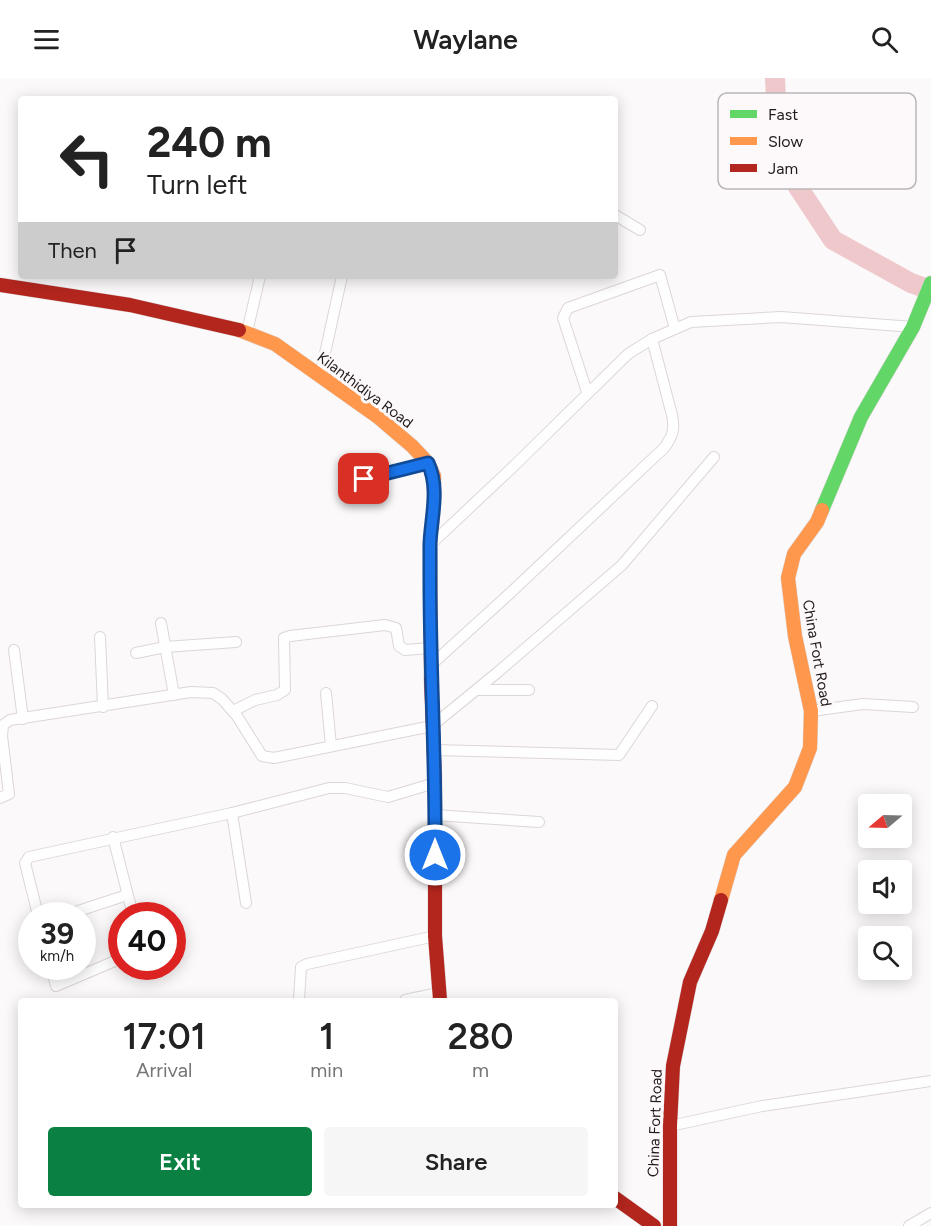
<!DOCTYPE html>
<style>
:root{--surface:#fff;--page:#f6f6f6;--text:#222;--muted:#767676;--accent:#0b8043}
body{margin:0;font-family:Figtree,sans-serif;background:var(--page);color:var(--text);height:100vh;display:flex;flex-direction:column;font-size:22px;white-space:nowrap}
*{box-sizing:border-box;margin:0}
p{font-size:20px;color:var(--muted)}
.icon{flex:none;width:33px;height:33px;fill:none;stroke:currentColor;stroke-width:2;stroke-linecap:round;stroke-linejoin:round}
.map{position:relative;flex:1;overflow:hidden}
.side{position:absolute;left:18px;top:920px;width:600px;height:210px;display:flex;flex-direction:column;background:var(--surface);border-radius:6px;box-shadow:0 3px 15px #0003}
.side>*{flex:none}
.banner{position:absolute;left:18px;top:18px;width:600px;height:183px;border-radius:6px;box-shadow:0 3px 15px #0003;background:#fff;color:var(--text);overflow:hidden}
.needle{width:39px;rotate:251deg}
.fabs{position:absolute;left:858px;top:716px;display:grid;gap:12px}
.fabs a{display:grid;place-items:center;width:54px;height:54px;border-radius:6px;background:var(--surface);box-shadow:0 3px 15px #0003;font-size:30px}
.speed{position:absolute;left:18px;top:824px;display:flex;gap:12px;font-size:30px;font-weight:700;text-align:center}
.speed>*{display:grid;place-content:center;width:78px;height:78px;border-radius:50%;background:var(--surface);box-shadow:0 3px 15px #0003;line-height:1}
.speed small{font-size:15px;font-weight:400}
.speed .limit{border:9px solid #d22;background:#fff;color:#111}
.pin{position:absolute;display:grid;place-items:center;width:51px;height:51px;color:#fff;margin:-26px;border-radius:12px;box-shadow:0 3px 9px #0006}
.me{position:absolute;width:66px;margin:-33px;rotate:0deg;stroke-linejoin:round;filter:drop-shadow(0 0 4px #0008)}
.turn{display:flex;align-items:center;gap:21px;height:126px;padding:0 30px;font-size:27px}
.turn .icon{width:78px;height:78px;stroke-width:2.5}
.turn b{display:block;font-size:42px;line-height:51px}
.then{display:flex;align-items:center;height:57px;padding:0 30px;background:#0003;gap:12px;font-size:22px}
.eta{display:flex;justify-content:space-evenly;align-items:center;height:102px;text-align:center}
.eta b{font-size:36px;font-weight:600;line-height:42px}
.button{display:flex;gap:12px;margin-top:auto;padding:12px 30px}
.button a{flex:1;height:69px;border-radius:6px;background:var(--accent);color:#fff;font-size:24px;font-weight:600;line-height:69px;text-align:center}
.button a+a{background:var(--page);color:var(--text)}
header{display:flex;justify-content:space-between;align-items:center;height:78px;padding:0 30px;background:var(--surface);font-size:27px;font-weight:600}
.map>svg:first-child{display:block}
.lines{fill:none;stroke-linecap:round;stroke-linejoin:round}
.river{stroke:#efc8cc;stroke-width:20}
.street-casing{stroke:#dcd6d7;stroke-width:12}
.fast-casing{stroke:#dcd6d7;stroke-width:15}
.slow-casing{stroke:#dcd6d7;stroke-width:15}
.jam-casing{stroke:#dcd6d7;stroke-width:15}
.street{stroke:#fffefe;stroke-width:10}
.fast{stroke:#63d668;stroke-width:14}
.slow{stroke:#ff974d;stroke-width:14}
.jam{stroke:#b3261e;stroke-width:14}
.route-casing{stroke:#114b97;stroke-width:15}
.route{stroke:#1a73e8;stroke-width:10}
.labels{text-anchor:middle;stroke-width:6;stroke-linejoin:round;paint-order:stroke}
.street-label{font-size:15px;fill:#211a1b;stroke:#fdf8f9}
.key{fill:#fdf8f9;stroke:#bbb5b6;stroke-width:1.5}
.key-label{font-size:16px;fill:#211a1b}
</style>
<header><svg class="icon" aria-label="menu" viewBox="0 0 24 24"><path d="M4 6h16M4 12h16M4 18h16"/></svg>Waylane<svg class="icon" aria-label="search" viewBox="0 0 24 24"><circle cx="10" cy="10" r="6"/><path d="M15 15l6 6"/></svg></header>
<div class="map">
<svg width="931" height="1148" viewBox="0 0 931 1148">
<rect width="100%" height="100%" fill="#fcf9fa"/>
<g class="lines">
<path class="river" d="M775,0L777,43L798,109L833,162L911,205L931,212"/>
<defs>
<g id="street">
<path d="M615,137L640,152"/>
<path d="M247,254L260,198"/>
<path d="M320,298L342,198"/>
<path d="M587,314L563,240L568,230L660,197L675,251"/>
<path d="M350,401H364L428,385"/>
<path d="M430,467L516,386L628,276L652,261L691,244L781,239L913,249"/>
<path d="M161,545L174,617"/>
<path d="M100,559L103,629"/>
<path d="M14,572L23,641"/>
<path d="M136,575L165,569L236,564"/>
<path d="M431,587L507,518L664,370C673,358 675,351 672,337L652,261"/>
<path d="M477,612H529"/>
<path d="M326,615L331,668"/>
<path d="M233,633L255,622L277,617L285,612L284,560L290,558L385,547L396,550L399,568L405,572L430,570"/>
<path d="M811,633L863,626L913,629"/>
<path d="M434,672L619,677L652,628"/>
<path d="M0,720L9,716L2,658L3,647L10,642L191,614L213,615L222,621L237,638L262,678L274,680L432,648L498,594L622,487L714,379"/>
<path d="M232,735L246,825"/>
<path d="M435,737L539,744"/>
<path d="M113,759L133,837"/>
<path d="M38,837L25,785L29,779L232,735L329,710H345L388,719L435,705"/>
<path d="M66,837L127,817"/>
<path d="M51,888L56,908L122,880"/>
<path d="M299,922L301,889L307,886L435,858"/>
<path d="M405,922L439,915"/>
<path d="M670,1048L762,1028L931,1003"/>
<path d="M909,1148L931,1135"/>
</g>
<path id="fast" d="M822,432L861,339L913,249L931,205"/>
<g id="slow">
<path d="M239,252L275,266L378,339L412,368L428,385L434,398V424L430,467L431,601"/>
<path d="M721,822L734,777L795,709L810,670L811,633L795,558L788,500L794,476L817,444L822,432"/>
</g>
<g id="jam">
<path d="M0,207L130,227L239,252"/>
<path d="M431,601L435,705V858L440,922"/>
<path d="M615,1120L654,1148"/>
<path d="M670,1148V1048L673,988L690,904L712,853L721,822"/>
</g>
</defs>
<use href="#street" class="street-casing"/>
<use href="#fast" class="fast-casing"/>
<use href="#slow" class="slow-casing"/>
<use href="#jam" class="jam-casing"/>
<use href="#street" class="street"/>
<use href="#fast" class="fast"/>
<use href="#slow" class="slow"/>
<use href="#jam" class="jam"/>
</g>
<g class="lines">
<defs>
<path id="route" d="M364,401L428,385C440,411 431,439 430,466C430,478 430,491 430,503C430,594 436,685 435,777"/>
</defs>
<use href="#route" class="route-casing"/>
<use href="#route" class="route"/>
</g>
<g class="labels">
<g class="street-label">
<text transform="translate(365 312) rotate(37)" y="5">Kilanthidiya Road</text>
<text transform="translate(817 575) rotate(80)" y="5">China Fort Road</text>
<text transform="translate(655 1045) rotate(-88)" y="5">China Fort Road</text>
</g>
</g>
<rect x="718" y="15" width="198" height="96" rx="9" class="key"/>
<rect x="730" y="32" width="27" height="8" fill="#63d668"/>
<rect x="730" y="59" width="27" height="8" fill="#ff974d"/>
<rect x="730" y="86" width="27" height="8" fill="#b3261e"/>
<g class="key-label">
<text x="768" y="42">Fast</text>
<text x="768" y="69">Slow</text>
<text x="768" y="96">Jam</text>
</g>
</svg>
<div class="fabs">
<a><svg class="needle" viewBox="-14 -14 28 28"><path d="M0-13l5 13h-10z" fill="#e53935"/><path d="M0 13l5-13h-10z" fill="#767676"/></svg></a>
<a><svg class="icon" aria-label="sound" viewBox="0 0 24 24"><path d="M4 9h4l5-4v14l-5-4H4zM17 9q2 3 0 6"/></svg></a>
<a><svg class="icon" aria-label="search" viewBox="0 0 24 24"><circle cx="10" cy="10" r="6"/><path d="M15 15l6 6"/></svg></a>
</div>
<div class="speed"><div>39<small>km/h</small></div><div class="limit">40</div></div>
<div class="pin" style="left:364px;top:401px;background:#d93025"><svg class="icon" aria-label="arrive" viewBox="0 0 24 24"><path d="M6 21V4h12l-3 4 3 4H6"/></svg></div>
<svg class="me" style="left:435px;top:777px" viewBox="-20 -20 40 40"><circle r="17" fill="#1a73e8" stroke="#fff" stroke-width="3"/><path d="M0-11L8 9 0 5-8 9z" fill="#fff"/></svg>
<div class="banner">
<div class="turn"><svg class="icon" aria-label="left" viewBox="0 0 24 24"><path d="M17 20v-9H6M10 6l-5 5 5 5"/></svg><div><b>240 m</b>Turn left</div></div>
<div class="then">Then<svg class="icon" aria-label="arrive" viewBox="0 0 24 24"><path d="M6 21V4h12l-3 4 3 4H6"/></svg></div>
</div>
<section class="side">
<div class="eta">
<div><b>17:01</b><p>Arrival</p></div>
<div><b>1</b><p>min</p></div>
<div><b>280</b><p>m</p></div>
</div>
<div class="button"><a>Exit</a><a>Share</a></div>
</section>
</div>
